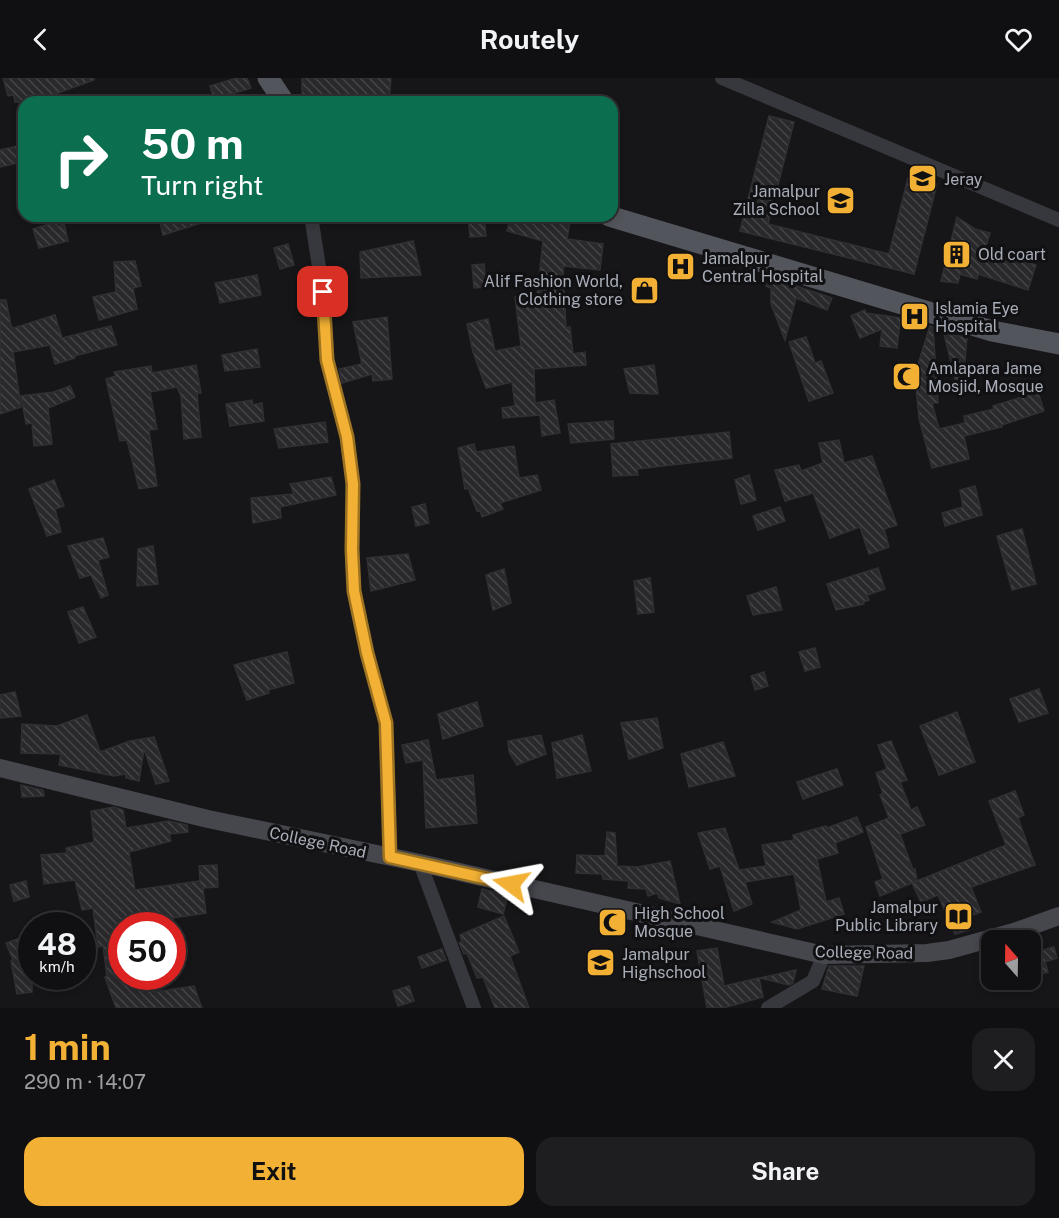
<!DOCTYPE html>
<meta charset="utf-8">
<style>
:root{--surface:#101012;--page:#1e1e20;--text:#f1f3f6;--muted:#9c9d9f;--line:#303032;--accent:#f2b134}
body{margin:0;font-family:"Public Sans",sans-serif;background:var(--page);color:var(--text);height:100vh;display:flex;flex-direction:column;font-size:22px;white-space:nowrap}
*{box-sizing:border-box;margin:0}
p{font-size:20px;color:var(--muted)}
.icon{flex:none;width:33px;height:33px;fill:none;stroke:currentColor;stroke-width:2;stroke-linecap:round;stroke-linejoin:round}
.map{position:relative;height:930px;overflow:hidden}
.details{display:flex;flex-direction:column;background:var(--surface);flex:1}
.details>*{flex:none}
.banner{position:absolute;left:18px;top:18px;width:600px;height:126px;border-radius:18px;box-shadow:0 3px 9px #0003,0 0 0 2px var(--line);background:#0b6e4f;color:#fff;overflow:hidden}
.needle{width:39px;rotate:340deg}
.buttons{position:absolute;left:981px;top:852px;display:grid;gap:12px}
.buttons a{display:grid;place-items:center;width:60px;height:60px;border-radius:12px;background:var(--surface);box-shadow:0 3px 9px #0003,0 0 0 2px var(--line);font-size:30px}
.speed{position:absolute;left:18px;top:834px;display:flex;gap:12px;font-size:30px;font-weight:700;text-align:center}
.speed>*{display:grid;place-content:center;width:78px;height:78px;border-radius:50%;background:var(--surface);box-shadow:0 3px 9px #0003,0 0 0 2px var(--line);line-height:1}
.speed small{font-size:15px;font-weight:400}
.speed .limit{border:9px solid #d22;background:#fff;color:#111}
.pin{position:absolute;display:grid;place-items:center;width:51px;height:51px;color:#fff;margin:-26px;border-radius:12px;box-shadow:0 3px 9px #0006}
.me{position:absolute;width:66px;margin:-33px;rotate:283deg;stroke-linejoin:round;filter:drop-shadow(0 0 4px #0008)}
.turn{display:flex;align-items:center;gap:21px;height:126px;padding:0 24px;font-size:27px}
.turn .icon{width:78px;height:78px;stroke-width:2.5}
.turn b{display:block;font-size:42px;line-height:51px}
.round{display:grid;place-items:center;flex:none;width:63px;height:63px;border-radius:18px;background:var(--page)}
.summary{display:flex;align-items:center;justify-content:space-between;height:102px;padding:0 24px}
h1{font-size:36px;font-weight:700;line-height:45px;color:var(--accent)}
.action{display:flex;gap:12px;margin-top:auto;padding:12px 24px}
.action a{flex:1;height:69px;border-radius:18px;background:var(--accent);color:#111;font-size:24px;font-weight:700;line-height:69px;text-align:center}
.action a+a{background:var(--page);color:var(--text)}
header{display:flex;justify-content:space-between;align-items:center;height:78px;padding:0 24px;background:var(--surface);font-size:27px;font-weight:700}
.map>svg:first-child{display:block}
.building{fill:url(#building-back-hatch);stroke:#303034;stroke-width:1.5}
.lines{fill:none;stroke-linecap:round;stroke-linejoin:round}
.street{stroke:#37383d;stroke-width:14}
.secondary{stroke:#45474d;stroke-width:18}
.primary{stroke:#53555c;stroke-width:21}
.route-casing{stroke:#9d7322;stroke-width:15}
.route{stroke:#f2b134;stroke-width:10}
.labels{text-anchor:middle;stroke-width:6;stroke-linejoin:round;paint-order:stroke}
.poi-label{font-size:16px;fill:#a8adb8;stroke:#111113;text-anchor:start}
.street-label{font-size:16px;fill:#a8adb8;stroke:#111113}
</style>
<header><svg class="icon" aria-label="back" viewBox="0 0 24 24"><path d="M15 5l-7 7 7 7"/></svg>Routely<svg class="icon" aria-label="heart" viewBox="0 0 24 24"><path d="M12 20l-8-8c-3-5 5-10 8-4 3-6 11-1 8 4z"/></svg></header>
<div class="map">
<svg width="1059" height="930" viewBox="0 0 1059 930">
<defs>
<pattern id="building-back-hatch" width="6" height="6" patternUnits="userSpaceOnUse" patternTransform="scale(1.5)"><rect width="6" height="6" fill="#29292c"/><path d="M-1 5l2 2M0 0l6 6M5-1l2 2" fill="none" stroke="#454548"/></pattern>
</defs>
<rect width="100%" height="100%" fill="#161618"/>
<g class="building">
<path d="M3,0H94V2L55,16L57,24H15L14,17L8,18Z"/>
<path d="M237,0H247L251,10L214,21L210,8Z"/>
<path d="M302,0H391L389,24L302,17Z"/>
<path d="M769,38L794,44L768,146L889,176L908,100L937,106L914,196L740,153Z"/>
<path d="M18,68L22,84L0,89V72Z"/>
<path d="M189,138H202L204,144L163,157L160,144Z"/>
<path d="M468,138H484L486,158L470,159Z"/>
<path d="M511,138H571L567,161L603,166L600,192L563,188L566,250L570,249L573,276L585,274L586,287L534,291L535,325L554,322L560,355L542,358L540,337L503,340L502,330L515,328L512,304L486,310L473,274L467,246L488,241L495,273L521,268L515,219L537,218L543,163L507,153Z"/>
<path d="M957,139L975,151L990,155L985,171L1036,187L1028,212L978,196L977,201L960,196L958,205L941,203Z"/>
<path d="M56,144L58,148L64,146L68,163L39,170L33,151Z"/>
<path d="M413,163L421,197L361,200L360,174Z"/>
<path d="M288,166L294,187L280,191L274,170Z"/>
<path d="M135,183L141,208L133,210L137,231L99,242L93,219L116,214L114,184Z"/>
<path d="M484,186L486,209L474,210L472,187Z"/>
<path d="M257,197L261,217L220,225L215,205Z"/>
<path d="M769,199L832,220L827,232L796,220L785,262L771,226V210L766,208Z"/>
<path d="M0,222H6L11,248L14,250L55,237L62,260L111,248L117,267L74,278L75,280L55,286L50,267L13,274L21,329L0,336Z"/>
<path d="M865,232L866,235L908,241L900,244L897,270L880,268L882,251L860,260L851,238Z"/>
<path d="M387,239L392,301L373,303L372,296L342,305L339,291L362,286L353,244Z"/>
<path d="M930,248L933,249L938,325H932L939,351L965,345L964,338L994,331L993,328L1038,314L1044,333L1002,347V349L964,358L969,381L932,390L919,340L916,308L919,283Z"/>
<path d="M944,256L967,259L962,317H959Z"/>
<path d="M806,259L815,285L821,283L833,315L809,323L789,264Z"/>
<path d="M257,271L260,289L225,293L222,277Z"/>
<path d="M196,287L201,315H197L201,359L184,361L181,318L177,309L150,314L157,351L149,352L157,408L139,411L127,362L120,363L106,301L116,298L114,294L151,288L152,295Z"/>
<path d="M654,287L658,316L630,315L624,291Z"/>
<path d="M70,308L75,319L48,330L52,366L34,368L32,345L26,346L21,318L54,314Z"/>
<path d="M252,322L253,327L262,325L264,343L230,348L226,326Z"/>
<path d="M613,343L614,361L571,365L568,346Z"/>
<path d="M325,344L328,364L279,370L274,351Z"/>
<path d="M729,354L732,380L637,391L638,397L613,398L611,366Z"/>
<path d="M839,362L844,385L872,378L897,447L884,451L889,469L869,476L860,449L830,460L813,415L785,423L775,392L799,387L801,393L823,385L819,365Z"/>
<path d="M474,366L476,374L514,368L519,400L537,397L541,412L500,425L503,431L482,439L480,432L477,433L468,410L465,411L458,370Z"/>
<path d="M749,397L756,422L741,426L735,402Z"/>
<path d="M331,399L336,417L280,429L281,440L253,445L251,420L294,416L290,406Z"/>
<path d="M54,402L64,428L55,431L61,454L47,458L29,411Z"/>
<path d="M975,408L982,437L945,448L942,435L963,429L960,412Z"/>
<path d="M425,426L429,445L416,448L412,429Z"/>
<path d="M780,429L785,443L758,452L753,438Z"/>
<path d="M1022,451L1036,506L1012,512L997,458Z"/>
<path d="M103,460L109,479L98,482L108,517L101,520L91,497L80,500L68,468Z"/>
<path d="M153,468L158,506L137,508L138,471Z"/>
<path d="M408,476L415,502L371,513L367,480Z"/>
<path d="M878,490L885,511L867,517L869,522L863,524L864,526L836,532L827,506Z"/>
<path d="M504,491L511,525L493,532L486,497Z"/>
<path d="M650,500L654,534L638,536L634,503Z"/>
<path d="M776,509L782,532L753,537L747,518Z"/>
<path d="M83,529L96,559L79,565L68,534Z"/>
<path d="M815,570L820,589L805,593L799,574Z"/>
<path d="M287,574L294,605L268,612L269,615L247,622L234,587Z"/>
<path d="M764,594L768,608L755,612L751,598Z"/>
<path d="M1039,611L1048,635L1019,644L1010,621Z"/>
<path d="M15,614L21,638L0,640V617Z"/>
<path d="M477,624L483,648L443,661L438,636Z"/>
<path d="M957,634L975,684L939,697L920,648Z"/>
<path d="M87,637L100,674L130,663L154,659L169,703L156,706L144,671L139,703L126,700V696L114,698L59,687L61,676L21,675L22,646L57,648Z"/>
<path d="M657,640L663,670L629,681L621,645Z"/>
<path d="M541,657L546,676L517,687L509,674L508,663Z"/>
<path d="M582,657L591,693L557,700L552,665Z"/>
<path d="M428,662L436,702L473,697L477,745L426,750L423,682L406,685L402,667Z"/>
<path d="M891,663L907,702L900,704L911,732L917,729L925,747L900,756L913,792L915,791L917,803L880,818L875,804L883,801L866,749L889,740L880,717L883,716L876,695L887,691L878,667Z"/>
<path d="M723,664L735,698L689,709L681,676Z"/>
<path d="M837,691L843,707L803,721L797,704Z"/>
<path d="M21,707L43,712L44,718L22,719Z"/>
<path d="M1015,713L1024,737L1018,740L1035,787L971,809L981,834L965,840L969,852L955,856L938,817L921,824L912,805L1006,767L989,723Z"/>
<path d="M114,729L123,732L126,750L169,743L187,747L188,754L169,756L171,763L129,774L135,812L200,803L199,788L217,787L218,809L203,810L206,835L173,840L174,848H115L119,880H122V900L144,899V907L152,906L154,914L194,908L202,930H116L105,899L107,898L103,868L98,869L93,830L82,832L75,802L44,806L41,777L67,775L66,770L94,764L91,733Z"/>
<path d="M857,739L863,754L835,765L838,775L817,781L826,824L839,820L844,836L797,851L772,844L801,832L794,796L745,804L752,826L734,833L720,788L710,791L698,755L725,750L739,792L766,788L762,767L794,762L793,757L826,748L827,750Z"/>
<path d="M607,754L615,755L617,788L638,789L670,783L680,826L659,820L657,815L648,818L646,811L628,810L629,803L603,801L602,796L576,795L577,777L605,778Z"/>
<path d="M26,803L29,819L14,823L10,807Z"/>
<path d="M482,811L508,817L503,836L478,829Z"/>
<path d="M504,838L519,874L510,878L529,930H495L483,899L477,900L467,875L464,876L459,865L462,864L460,857Z"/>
<path d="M32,856V914L17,916L11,883L13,882L6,865Z"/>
<path d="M1054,869L1057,880L1045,884L1048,894L1030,899V876Z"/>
<path d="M717,870L724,908L759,900L763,919L723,930H707L697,873Z"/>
<path d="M442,871L446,882L422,890L418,879Z"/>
<path d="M829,888H864L857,918L822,911Z"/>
<path d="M796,892L793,905L789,907L760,900Z"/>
<path d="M409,908L414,923L398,928L393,913Z"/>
</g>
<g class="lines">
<g class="street">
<path d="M722,0L1059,142"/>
<path d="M311,138L323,214L327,282L347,359L353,406L352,472L354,513L367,575L386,645L390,779"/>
<path d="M420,785L474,930"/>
<path d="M768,930L813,903L824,877"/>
</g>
<path class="secondary" d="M0,690L208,741L420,785L824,877L927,875L949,872L1014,854L1059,838"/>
<g class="primary">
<path d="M268,0L284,24"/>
<path d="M609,138L992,253L1059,266"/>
</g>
</g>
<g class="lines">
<defs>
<path id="route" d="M323,214L327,282L347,359L353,406L352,472L354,513L367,575L386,645L390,779L511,806"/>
</defs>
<use href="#route" class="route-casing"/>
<use href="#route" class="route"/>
</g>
<defs>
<symbol id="school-square" viewBox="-11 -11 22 22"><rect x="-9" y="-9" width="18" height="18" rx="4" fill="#f2b134" stroke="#111113"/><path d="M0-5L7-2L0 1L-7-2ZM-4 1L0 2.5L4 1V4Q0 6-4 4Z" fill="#111"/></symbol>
<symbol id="building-square" viewBox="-11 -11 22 22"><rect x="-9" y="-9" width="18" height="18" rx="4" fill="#f2b134" stroke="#111113"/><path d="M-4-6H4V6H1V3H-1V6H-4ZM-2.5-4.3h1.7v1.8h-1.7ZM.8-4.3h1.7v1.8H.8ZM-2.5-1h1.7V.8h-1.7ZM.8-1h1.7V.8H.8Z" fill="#111"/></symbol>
<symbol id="hospital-square" viewBox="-11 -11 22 22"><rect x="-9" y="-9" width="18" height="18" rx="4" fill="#f2b134" stroke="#111113"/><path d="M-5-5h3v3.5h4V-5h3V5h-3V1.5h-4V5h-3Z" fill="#111"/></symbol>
<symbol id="shop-square" viewBox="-11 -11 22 22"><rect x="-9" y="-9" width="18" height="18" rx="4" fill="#f2b134" stroke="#111113"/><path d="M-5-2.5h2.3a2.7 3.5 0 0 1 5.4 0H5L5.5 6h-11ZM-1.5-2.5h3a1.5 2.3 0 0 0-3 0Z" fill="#111"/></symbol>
<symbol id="mosque-square" viewBox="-11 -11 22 22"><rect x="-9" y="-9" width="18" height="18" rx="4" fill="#f2b134" stroke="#111113"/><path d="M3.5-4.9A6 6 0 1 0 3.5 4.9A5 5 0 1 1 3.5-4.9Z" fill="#111"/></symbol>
<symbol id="library-square" viewBox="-11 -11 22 22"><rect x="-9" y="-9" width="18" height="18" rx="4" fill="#f2b134" stroke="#111113"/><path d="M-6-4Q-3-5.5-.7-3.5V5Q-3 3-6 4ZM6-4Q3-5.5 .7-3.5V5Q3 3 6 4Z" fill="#111"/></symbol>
</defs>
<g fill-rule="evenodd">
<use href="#school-square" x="906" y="84" width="33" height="33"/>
<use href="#school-square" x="824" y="106" width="33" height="33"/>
<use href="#building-square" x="940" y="160" width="33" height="33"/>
<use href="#hospital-square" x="664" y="172" width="33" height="33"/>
<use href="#shop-square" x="628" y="196" width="33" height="33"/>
<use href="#hospital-square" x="898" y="222" width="33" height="33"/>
<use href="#mosque-square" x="890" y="282" width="33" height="33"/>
<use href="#library-square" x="942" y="822" width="33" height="33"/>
<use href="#mosque-square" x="596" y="828" width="33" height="33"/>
<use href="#school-square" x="584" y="868" width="33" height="33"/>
</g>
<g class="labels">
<g class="poi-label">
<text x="944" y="107">Jeray</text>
<text x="820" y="119" text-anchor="end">Jamalpur<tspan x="820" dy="18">Zilla School</tspan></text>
<text x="978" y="182">Old coart</text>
<text x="702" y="186">Jamalpur<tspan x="702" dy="18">Central Hospital</tspan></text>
<text x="623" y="209" text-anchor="end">Alif Fashion World,<tspan x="623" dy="18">Clothing store</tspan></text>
<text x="935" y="236">Islamia Eye<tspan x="935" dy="18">Hospital</tspan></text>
<text x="928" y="296">Amlapara Jame<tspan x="928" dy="18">Mosjid, Mosque</tspan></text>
<text x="938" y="835" text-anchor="end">Jamalpur<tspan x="938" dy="18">Public Library</tspan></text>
<text x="634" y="841">High School<tspan x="634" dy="18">Mosque</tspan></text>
<text x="622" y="882">Jamalpur<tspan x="622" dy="18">Highschool</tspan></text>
</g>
<g class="street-label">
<text transform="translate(318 764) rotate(12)" y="6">College Road</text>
<text transform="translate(864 874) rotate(1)" y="6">College Road</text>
</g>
</g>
</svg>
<div class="buttons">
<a><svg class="needle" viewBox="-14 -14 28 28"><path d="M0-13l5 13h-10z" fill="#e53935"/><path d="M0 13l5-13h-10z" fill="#9c9d9f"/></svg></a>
</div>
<div class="speed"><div>48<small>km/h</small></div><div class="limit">50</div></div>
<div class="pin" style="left:323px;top:214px;background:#d93025"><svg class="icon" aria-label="arrive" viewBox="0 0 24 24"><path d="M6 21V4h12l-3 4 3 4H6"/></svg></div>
<svg class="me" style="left:511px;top:806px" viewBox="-20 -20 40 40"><path d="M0-17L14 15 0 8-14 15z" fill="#f2b134" stroke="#fff" stroke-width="4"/></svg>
<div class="banner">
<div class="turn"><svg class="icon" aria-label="right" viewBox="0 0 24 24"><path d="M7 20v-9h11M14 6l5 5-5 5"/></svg><div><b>50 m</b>Turn right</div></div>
</div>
</div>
<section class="details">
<div class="summary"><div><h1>1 min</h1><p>290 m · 14:07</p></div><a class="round"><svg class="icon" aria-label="close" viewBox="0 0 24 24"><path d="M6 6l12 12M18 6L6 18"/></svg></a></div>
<div class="action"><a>Exit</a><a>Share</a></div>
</section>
